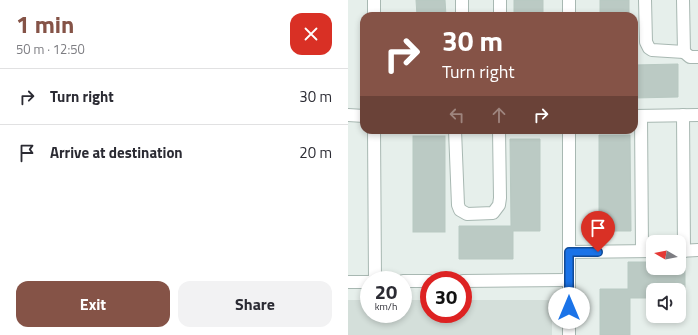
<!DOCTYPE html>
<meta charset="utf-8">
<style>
:root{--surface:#fff;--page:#f2f2f3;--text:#2b2b33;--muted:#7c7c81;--line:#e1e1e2;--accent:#855347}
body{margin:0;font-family:"Titillium Web",sans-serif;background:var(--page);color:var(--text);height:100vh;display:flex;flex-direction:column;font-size:15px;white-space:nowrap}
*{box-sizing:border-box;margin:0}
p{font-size:13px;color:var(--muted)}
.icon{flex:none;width:22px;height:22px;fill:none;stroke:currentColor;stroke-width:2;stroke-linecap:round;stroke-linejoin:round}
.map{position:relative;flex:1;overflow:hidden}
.panel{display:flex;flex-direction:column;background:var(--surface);width:348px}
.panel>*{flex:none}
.top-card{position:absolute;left:12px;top:12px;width:278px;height:122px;border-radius:12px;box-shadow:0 2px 6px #0003;background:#855347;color:#fff;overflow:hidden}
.needle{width:26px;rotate:279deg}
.fabs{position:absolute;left:298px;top:235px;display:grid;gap:8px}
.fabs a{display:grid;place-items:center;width:40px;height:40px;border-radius:8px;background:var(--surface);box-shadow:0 2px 6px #0003;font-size:20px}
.speed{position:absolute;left:12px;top:271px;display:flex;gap:8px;font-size:20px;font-weight:700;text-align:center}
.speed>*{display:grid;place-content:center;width:52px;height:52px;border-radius:50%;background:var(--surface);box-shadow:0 2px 6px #0003;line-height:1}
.speed small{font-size:10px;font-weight:400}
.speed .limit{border:6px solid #d22;background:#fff;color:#111}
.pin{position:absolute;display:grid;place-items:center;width:34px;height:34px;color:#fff;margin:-41px -17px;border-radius:50% 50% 50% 0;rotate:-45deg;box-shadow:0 0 4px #0007}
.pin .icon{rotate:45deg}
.me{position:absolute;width:44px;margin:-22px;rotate:0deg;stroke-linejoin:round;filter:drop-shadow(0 0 3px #0008)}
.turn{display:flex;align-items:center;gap:14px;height:84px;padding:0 16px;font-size:18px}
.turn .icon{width:52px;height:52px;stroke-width:2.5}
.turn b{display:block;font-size:28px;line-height:34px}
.lanes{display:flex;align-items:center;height:38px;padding:0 16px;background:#0003;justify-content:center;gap:20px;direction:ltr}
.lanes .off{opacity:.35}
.round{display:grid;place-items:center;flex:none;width:42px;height:42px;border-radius:12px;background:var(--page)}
.head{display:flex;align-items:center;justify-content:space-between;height:68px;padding:0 16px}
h1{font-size:24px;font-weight:700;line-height:30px;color:var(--accent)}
.button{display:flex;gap:8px;margin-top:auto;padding:8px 16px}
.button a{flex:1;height:46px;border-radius:12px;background:var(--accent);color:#fff;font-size:16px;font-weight:700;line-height:46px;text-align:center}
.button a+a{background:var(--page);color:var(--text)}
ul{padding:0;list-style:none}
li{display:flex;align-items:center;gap:12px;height:56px;padding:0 16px;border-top:1px solid var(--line)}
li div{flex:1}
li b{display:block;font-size:15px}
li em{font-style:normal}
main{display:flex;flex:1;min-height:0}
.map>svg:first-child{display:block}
.built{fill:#d4dfda}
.building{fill:#bbcac4;stroke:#b8c9c2}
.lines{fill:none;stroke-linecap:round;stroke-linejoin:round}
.minor-casing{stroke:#a8b8b2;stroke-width:14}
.minor{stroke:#fff;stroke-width:12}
.route-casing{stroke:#114b97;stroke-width:10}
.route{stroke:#1a73e8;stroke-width:7}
</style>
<main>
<section class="panel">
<div class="head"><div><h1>1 min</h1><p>50 m · 12:50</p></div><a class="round" style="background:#d93025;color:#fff"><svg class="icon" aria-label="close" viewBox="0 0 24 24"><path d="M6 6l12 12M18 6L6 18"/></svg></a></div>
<ul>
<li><svg class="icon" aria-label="right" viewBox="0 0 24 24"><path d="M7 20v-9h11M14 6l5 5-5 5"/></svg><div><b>Turn right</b></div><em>30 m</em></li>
<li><svg class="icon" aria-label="arrive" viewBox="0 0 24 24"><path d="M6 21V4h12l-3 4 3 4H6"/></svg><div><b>Arrive at destination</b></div><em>20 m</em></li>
</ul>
<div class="button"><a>Exit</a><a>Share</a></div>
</section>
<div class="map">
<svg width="350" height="335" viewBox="0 0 350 335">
<rect width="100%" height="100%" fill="#e6efeb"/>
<path class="built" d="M0,300H21V314H55V300H81V314H115V300H204V335H0Z"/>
<g class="building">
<path d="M68,0H97L98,16H69Z"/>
<rect x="166" y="0" width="29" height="16"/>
<rect x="252" y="0" width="29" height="16"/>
<path d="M330,64V97L286,98V65Z"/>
<path d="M251,135H282L283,231H251Z"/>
<rect x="65" y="136" width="32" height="96"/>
<path d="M162,139H192V231H165V259H111V226H163Z"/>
<path d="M280,262H305V268H337V290H305V298H282V335H252V289H280Z"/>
</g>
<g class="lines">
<defs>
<g id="minor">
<path d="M26,0V16"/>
<path d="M114,0V16"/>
<path d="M152,0V16"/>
<path d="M221,0V16"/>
<path d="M297,0L298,42L301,48L304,50L336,52"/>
<path d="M335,0L336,52L342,57H350"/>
<path d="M0,115L16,116"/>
<path d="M335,115L336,251"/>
<path d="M286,116L350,115"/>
<path d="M293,116L294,251"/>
<path d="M26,130L27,280"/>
<path d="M107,130L110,205L112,210L119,214L145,213L151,205L152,198L151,130"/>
<path d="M221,130V335"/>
<path d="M331,251L350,250"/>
<path d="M221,252L305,251"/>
<path d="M55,281H81"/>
<path d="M115,281L221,280"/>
<path d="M0,282H21"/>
</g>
</defs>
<use href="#minor" class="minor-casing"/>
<use href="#minor" class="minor"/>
</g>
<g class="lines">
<defs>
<path id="route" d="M221,308V252H250"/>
</defs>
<use href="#route" class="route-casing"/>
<use href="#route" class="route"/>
</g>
</svg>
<div class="fabs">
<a><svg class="needle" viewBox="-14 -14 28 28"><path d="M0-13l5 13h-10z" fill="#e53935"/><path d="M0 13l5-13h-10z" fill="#7c7c81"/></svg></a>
<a><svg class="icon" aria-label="sound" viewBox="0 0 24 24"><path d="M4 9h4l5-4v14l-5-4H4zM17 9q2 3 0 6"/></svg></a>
</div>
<div class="speed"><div>20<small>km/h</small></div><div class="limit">30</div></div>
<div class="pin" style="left:250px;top:252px;background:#d93025"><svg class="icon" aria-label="arrive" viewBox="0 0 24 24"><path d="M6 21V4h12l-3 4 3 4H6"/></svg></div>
<svg class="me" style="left:221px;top:308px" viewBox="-20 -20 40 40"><circle r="19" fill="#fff"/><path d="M0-13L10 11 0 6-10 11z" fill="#1a73e8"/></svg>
<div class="top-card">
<div class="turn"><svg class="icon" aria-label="right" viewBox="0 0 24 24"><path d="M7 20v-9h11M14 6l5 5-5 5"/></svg><div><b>30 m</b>Turn right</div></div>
<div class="lanes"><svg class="icon off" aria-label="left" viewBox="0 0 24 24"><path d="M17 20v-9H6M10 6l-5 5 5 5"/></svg><svg class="icon off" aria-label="ahead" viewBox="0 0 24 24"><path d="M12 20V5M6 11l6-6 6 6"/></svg><svg class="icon" aria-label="right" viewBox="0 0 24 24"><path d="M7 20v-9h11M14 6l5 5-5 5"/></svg></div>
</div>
</div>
</main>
